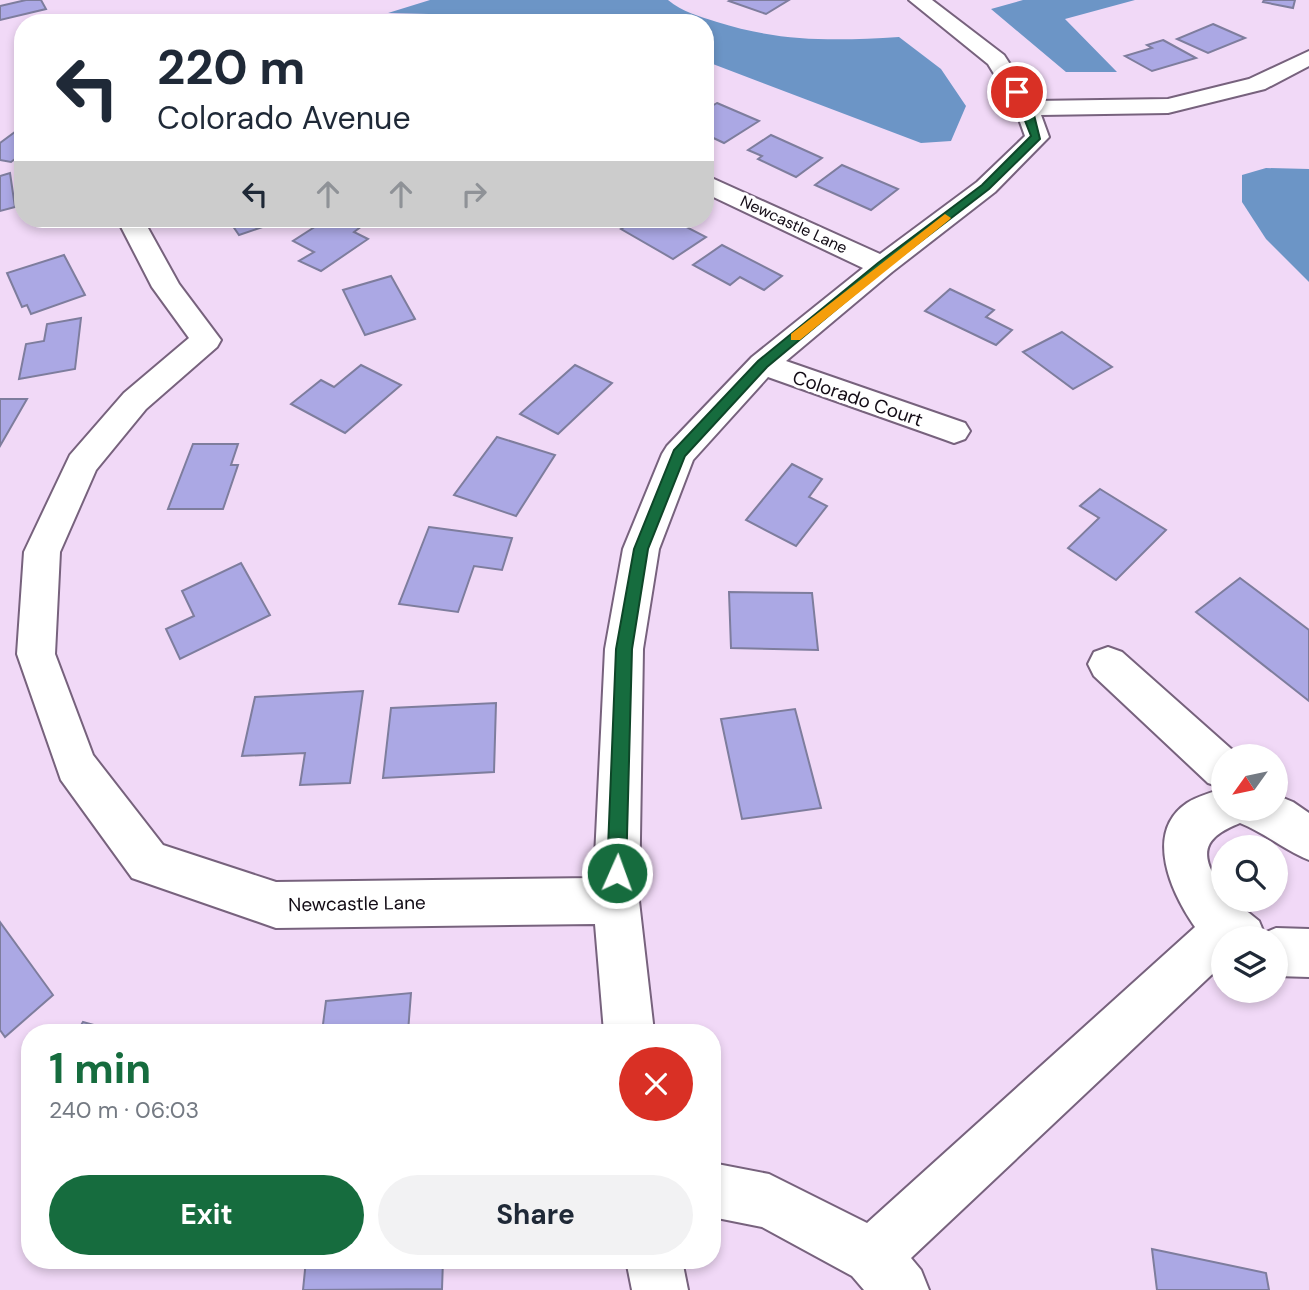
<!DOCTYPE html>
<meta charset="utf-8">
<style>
:root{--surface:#fff;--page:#f2f2f3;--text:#1f2937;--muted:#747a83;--accent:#166c3e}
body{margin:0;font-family:"DM Sans",sans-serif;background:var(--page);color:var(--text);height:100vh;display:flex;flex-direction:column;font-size:26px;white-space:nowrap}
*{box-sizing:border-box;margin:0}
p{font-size:23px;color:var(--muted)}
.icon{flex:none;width:38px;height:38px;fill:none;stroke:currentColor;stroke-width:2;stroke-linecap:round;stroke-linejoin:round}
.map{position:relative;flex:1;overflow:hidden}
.panel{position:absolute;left:21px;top:1024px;width:700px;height:245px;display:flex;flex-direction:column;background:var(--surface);border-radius:28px;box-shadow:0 4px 10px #0003}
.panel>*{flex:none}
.hud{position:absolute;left:14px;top:14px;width:700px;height:214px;border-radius:28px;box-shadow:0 4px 10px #0003;background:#fff;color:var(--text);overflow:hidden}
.needle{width:46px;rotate:237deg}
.buttons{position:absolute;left:1211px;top:744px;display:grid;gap:14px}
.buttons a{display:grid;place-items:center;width:77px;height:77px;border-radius:50%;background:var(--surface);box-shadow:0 4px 10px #0003;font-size:35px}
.pin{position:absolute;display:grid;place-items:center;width:60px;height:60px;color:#fff;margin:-30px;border:4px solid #fff;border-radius:50%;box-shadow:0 2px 7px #0007}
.me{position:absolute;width:77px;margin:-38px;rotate:2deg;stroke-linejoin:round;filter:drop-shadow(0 0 5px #0008)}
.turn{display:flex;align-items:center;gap:24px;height:147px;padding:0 28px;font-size:32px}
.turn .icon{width:91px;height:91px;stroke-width:2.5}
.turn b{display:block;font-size:49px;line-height:60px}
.lanes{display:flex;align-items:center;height:66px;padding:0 28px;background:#0003;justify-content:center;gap:35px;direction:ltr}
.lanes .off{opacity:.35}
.round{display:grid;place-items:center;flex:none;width:74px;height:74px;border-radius:37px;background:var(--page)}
.head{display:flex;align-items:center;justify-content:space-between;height:119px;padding:0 28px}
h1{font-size:42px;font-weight:700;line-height:52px;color:var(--accent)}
.cta{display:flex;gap:14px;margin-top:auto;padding:14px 28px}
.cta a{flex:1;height:80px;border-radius:42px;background:var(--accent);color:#fff;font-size:28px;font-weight:700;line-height:80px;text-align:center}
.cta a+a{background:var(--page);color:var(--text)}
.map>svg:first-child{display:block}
.water{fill:#6c95c6}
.building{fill:#aba8e4;stroke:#7e7d9d;stroke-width:2}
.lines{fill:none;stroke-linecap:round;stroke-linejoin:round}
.minor-casing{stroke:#77627d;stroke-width:4}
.minor{fill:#fff;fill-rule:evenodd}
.route{fill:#166c3e;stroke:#0e4628;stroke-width:2}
.slow{fill:#f59e0b}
.labels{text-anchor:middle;stroke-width:6;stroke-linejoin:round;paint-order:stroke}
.far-street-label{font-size:16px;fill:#120b15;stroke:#fff}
.street-label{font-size:19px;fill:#120b15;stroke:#fff}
</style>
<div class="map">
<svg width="1309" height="1290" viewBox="0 0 1309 1290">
<rect width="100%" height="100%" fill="#f1d9f7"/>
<g class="water">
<path d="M430,0H668C683,12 698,16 717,22C780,42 834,41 899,37L941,69L966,106L951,141L921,143L705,61V23H573L515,16L388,13Z"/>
<path d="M1023,0H1135L1065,19L1117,72H1066L991,9Z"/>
<path d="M1266,168L1309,169V282L1266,239L1242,202V175Z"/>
</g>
<g class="building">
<path d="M26,0H41L46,9L0,20V6Z"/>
<path d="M731,0H789L766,14L729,1Z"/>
<path d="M1264,0H1295L1293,8L1263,2Z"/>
<path d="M1213,24L1245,38L1208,53L1177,39Z"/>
<path d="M1163,40L1196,58L1152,71L1125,56L1152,48L1147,45Z"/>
<path d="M717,103L759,121L724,143L705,134V130L711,126L705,124V110Z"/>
<path d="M23,126V153L11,162L0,160V143Z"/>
<path d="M771,135L822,158L796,177L758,159L762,156L748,150Z"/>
<path d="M842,165L898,189L871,210L815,185Z"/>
<path d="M10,173L15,207L0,211V176Z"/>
<path d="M228,219H278L280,221L239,235Z"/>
<path d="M327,219L343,222L356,219L366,223L354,232L368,239L321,271L299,261L314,252L293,241Z"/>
<path d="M638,219H671L706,237L673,259L621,229Z"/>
<path d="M722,245L782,276L764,290L740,277L730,285L693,265Z"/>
<path d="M64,255L85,295L31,314L27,305L22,307L7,273Z"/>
<path d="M391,276L415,319L365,335L343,290Z"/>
<path d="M950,289L994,310L986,317L1012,330L996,345L925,311Z"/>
<path d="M81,318L75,369L19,379L26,344L44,341L47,324Z"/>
<path d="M1062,332L1112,367L1073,389L1023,352Z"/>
<path d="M361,365L401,385L345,433L291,404L321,380L334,387Z"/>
<path d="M575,365L612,383L558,434L520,414Z"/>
<path d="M0,399H27L0,446Z"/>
<path d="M497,437L555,455L516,516L454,495Z"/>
<path d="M193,444H238L231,465H238L223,509H168Z"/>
<path d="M792,464L822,479L809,497L827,506L796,546L746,520Z"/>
<path d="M1100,489L1166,530L1116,580L1068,548L1099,518L1080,506Z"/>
<path d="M429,527L512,538L502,570L474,566L458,612L399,604Z"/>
<path d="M241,563L270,615L180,659L166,629L194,616L182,591Z"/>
<path d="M1240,578L1309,630V701L1196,612Z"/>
<path d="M729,592L812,593L818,650L731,648Z"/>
<path d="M363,691L350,783L300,785L305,753L242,756L255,697Z"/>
<path d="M496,703L494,772L383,778L391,708Z"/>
<path d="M795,709L821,808L742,819L721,719Z"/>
<path d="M0,922L53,995L5,1037L0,1030Z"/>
<path d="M411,993L408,1032H322L326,1001Z"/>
<path d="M83,1022L119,1032H77Z"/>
<path d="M1152,1249L1266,1273L1269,1290H1157Z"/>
<path d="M306,1260H443L442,1289L303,1290Z"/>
</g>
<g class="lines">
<defs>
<g id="minor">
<path d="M909,0H932L1004,55L1034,101L1168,99L1249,79L1309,51V66L1265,89L1168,113L1041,115L1049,137L995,192L892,272L786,361L965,423L970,431L965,439L954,443L943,439L768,377L693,460L659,549L643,649L639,901L654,1032H604L595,924L276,928L132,878L61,780L17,654L24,552L70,455L124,393L189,338L152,287L117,219H143L179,284L221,340L217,347L146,409L96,470L60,552L55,654L93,755L163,845L276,882L594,878L605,649L623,549L662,454L667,446L752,357L863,268L705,193V175L880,254L977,182L1025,136L1015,108L988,64Z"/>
<path d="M1108,647L1122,652L1238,755L1223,756V808H1276V795L1293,802L1309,813V860C1284,850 1265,833 1240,823C1216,833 1197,844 1213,874C1219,884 1223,887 1223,900H1233L1259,921L1264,933L1276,928L1309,929V977L1276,976V938H1223V964L911,1258L921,1270L929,1290H864L852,1276L762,1227L712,1217V1163L769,1174L867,1223L1195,927C1172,894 1143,833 1187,803C1197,796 1212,793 1223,788L1208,783L1094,676L1088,664L1094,652Z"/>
<path d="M626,1260H682L688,1290H632Z"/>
</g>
</defs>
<use href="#minor" class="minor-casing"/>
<use href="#minor" class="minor"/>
</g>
<path class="route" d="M1013,90H1020L1032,107L1040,139L989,189L886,268L767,367L685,456L648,549L632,649L626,873L623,880L617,882L610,880L607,873L616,649L634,549L674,450L758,361L878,263L982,185L1031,136Z"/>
<path class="slow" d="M945,214L951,218L949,220L800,340H791V334Z"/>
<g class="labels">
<g class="far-street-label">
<text transform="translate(794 224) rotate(25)" y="6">Newcastle Lane</text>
</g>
<g class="street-label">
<text transform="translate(858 398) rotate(19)" y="7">Colorado Court</text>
<text transform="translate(357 903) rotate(-1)" y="7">Newcastle Lane</text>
</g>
</g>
</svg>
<div class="buttons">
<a><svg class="needle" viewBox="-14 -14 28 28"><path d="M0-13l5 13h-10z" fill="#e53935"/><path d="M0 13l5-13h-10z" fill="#747a83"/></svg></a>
<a><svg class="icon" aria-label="search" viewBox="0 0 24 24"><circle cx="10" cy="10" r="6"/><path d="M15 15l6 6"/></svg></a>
<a><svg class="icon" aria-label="layers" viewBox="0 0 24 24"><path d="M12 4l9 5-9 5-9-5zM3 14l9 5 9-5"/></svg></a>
</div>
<div class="pin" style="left:1017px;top:92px;background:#d93025"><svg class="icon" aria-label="arrive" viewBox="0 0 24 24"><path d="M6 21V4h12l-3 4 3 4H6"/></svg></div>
<svg class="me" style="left:617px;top:873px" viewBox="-20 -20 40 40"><circle r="17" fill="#166c3e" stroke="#fff" stroke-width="3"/><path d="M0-11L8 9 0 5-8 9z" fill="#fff"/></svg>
<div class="hud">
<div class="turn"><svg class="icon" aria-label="left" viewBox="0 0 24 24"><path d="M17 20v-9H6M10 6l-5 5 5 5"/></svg><div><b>220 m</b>Colorado Avenue</div></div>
<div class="lanes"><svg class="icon" aria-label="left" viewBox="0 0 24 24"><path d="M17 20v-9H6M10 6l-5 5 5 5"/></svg><svg class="icon off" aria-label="ahead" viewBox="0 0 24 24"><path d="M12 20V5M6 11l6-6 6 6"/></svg><svg class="icon off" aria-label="ahead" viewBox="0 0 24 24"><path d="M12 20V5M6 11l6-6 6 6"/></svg><svg class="icon off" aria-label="right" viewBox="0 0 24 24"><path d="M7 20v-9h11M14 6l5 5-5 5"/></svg></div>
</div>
<section class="panel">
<div class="head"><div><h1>1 min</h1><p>240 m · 06:03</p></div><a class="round" style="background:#d93025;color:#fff"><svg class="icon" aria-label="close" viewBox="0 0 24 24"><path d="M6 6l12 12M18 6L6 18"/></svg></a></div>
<div class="cta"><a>Exit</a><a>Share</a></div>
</section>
</div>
